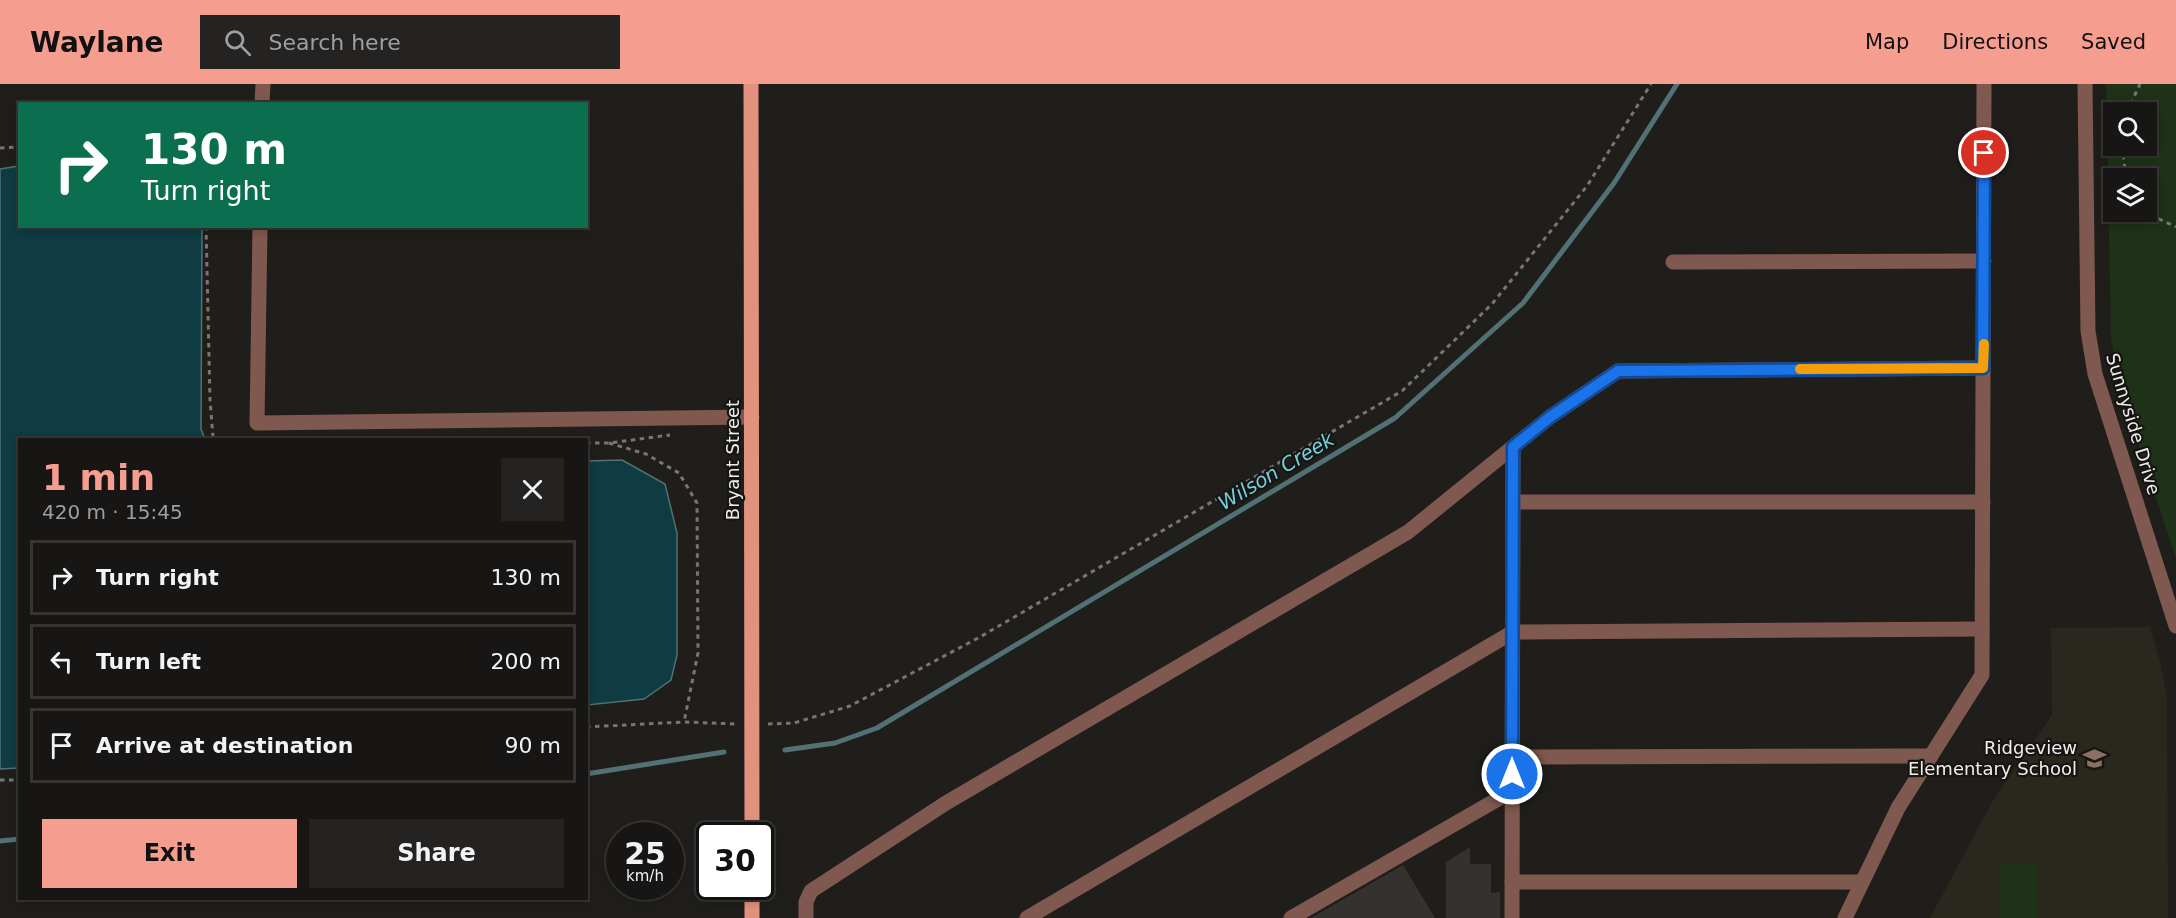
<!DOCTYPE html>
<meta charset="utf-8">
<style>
:root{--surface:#171614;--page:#242322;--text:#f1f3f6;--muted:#9e9fa0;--line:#363534;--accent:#f59d8f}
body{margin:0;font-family:"DejaVu Sans",sans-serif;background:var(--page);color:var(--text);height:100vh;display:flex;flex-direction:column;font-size:22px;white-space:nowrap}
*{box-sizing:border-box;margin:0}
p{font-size:20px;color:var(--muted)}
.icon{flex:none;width:33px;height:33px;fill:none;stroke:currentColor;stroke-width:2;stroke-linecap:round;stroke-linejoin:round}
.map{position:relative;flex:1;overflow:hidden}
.sheet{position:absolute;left:18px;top:354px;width:570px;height:462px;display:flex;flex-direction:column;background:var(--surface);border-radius:0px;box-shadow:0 3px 9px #0003,0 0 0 2px var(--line)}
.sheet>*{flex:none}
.guide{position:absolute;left:18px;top:18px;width:570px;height:126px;border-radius:0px;box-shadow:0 3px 9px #0003,0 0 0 2px var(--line);background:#0b6e4f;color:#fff;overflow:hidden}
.fabs{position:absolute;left:2103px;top:18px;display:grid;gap:12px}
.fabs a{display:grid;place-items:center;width:54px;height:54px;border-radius:0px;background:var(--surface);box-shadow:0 3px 9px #0003,0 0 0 2px var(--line);font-size:30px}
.speed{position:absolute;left:606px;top:738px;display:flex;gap:12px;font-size:30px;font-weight:700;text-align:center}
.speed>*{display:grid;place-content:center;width:78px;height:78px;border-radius:50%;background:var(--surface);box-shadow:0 3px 9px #0003,0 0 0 2px var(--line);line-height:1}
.speed small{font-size:15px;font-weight:400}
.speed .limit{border:3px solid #111;border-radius:9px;background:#fff;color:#111}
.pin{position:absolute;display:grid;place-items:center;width:51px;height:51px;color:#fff;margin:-26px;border:3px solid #fff;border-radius:50%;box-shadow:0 2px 6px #0007}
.me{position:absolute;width:66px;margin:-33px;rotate:0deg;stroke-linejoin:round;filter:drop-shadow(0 0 4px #0008)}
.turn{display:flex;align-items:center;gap:21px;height:126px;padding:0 24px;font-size:27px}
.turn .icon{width:78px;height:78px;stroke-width:2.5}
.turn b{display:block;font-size:42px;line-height:51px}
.round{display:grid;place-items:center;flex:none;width:63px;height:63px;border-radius:0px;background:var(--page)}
.summary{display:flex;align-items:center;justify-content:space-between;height:102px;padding:0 24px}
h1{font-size:36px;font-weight:600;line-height:45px;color:var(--accent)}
.button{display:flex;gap:12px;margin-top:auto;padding:12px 24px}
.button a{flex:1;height:69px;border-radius:0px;background:var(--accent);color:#111;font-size:24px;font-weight:600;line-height:69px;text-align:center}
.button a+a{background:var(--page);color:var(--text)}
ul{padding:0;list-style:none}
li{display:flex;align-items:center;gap:18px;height:75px;margin:0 12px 9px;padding:0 12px;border:3px solid var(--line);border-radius:0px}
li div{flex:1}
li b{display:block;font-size:22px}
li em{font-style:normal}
header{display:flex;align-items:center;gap:36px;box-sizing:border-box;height:84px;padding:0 30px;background:var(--accent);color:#111}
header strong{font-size:28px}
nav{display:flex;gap:33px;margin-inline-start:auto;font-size:21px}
.search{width:420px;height:54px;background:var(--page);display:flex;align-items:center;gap:15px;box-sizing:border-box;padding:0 21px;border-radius:0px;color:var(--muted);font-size:22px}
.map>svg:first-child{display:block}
.built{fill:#29271e}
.green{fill:#1d3217;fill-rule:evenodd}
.water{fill:#0f3b42;stroke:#527175;stroke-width:1.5}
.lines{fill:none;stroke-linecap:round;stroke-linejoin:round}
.stream{stroke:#527175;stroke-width:5}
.building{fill:#33322f}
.path{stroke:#777674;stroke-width:3;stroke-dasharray:4.5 4.5;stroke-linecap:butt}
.minor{stroke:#7f584f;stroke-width:15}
.major{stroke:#e2917e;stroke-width:15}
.route-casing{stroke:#114b97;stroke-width:15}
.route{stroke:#1a73e8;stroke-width:10}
.slow{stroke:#f59e0b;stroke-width:10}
.labels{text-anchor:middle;stroke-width:4.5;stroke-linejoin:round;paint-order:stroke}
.street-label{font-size:18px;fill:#f0efed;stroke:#161512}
.poi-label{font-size:18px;fill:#f0efed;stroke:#161512;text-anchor:end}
.water-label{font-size:20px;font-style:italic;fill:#74d0e1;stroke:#161512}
</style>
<header>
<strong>Waylane</strong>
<div class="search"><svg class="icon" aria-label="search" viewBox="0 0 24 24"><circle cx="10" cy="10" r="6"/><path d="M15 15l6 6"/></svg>Search here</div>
<nav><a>Map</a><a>Directions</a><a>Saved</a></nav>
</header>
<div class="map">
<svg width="2176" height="834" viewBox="0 0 2176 834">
<rect width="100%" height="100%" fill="#1f1e1b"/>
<path class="built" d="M2150,543L2161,582L2167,613L2168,834H1930L1992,718L2052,631L2051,544Z"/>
<g class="green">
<path d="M2106,0H2176V475L2120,304L2111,255ZM2114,28H2146V62H2114ZM2114,94H2146V128H2114Z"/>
<rect x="2000" y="780" width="38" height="54"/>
</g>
<g class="water">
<path d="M19,82L20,142L202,143L201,345L205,355L20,356L19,684L0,685V85Z"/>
<path d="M622,376L665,400L677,449V571L671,596L644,615L587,621V377Z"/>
</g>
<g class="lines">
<g class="stream">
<path d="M785,666L835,659L877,644L1395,334L1523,219L1614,99L1677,0"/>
<path d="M586,690L724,668"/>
<path d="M0,757L20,755"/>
</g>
</g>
<g class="building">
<path d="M1470,763V780H1491V809L1500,808V834H1446V778Z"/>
<path d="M1403,781L1435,834H1311Z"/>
</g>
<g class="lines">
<g class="path">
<path d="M2127,28L2140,0"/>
<path d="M2122,62L2126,94"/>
<path d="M0,64L20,63"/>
<path d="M2146,122L2157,134L2176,143"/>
<path d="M206,142L210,316L213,353L216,356"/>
<path d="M586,359H609L670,351"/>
<path d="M609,359L646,370L679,389L697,419L698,569L684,638"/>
<path d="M768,640L794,639L850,622L980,553L1402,307L1492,220L1587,102L1651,0"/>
<path d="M586,643L684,638L737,640"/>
<path d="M0,696H20"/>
</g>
<g class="minor">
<path d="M2085,0L2088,247L2095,290L2176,542"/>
<path d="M262,20L263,0"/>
<path d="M260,142L257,339L752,333"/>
<path d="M1673,178L1984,177"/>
<path d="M1513,418H1983"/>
<path d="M1512,673L1931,672"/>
<path d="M1512,798H1862"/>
<path d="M806,834V818L811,807L946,719L1408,448L1550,333L1618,287L1983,284"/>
<path d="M1027,834L1513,548L1982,545"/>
<path d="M1291,834L1512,707"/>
<path d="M1512,834L1513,363"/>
<path d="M1845,834L1898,724L1982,591L1984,0"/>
</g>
<g class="major">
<path d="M751,0L752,752"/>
<path d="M752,802V834"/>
</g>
</g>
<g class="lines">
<defs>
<path id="route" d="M1512,690L1513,363L1550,333L1618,287L1983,284L1984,69"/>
</defs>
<use href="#route" class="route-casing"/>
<use href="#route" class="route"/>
<path class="slow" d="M1800,285L1983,284L1984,260"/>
</g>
<defs>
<symbol id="school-bare" viewBox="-9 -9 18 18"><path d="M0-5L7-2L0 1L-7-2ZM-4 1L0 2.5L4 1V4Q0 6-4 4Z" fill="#8d6e63" stroke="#161512" stroke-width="2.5" paint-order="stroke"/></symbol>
</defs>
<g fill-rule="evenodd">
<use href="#school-bare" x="2078" y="658" width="33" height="33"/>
</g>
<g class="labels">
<g class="street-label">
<text transform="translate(2133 340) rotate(73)" y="6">Sunnyside Drive</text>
<text transform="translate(733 376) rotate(-90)" y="6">Bryant Street</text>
</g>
<g class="poi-label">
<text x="2077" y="670">Ridgeview<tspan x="2077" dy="21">Elementary School</tspan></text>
</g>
<g class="water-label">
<text transform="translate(1276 387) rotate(-31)" y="7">Wilson Creek</text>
</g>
</g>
</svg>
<div class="fabs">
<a><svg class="icon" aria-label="search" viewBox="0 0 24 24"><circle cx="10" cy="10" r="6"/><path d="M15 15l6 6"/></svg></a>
<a><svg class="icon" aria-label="layers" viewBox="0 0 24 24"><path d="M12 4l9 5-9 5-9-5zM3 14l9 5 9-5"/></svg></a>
</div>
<div class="speed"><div>25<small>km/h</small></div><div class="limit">30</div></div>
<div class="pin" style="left:1984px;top:69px;background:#d93025"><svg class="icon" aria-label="arrive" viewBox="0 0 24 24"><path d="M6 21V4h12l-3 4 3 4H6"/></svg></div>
<svg class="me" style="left:1512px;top:690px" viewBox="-20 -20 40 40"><circle r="17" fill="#1a73e8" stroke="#fff" stroke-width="3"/><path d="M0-11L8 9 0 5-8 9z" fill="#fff"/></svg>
<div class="guide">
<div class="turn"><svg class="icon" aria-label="right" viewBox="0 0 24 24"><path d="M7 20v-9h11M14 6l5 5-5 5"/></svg><div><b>130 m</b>Turn right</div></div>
</div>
<section class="sheet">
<div class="summary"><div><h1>1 min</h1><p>420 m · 15:45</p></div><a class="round"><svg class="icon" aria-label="close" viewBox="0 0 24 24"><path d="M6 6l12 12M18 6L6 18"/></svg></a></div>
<ul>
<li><svg class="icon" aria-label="right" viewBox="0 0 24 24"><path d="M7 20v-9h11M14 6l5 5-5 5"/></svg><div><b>Turn right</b></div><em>130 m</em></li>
<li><svg class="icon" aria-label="left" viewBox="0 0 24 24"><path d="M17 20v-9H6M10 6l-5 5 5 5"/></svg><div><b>Turn left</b></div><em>200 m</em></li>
<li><svg class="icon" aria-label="arrive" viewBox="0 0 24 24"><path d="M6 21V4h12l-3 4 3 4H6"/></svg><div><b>Arrive at destination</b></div><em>90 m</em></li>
</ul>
<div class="button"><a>Exit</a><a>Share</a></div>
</section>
</div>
